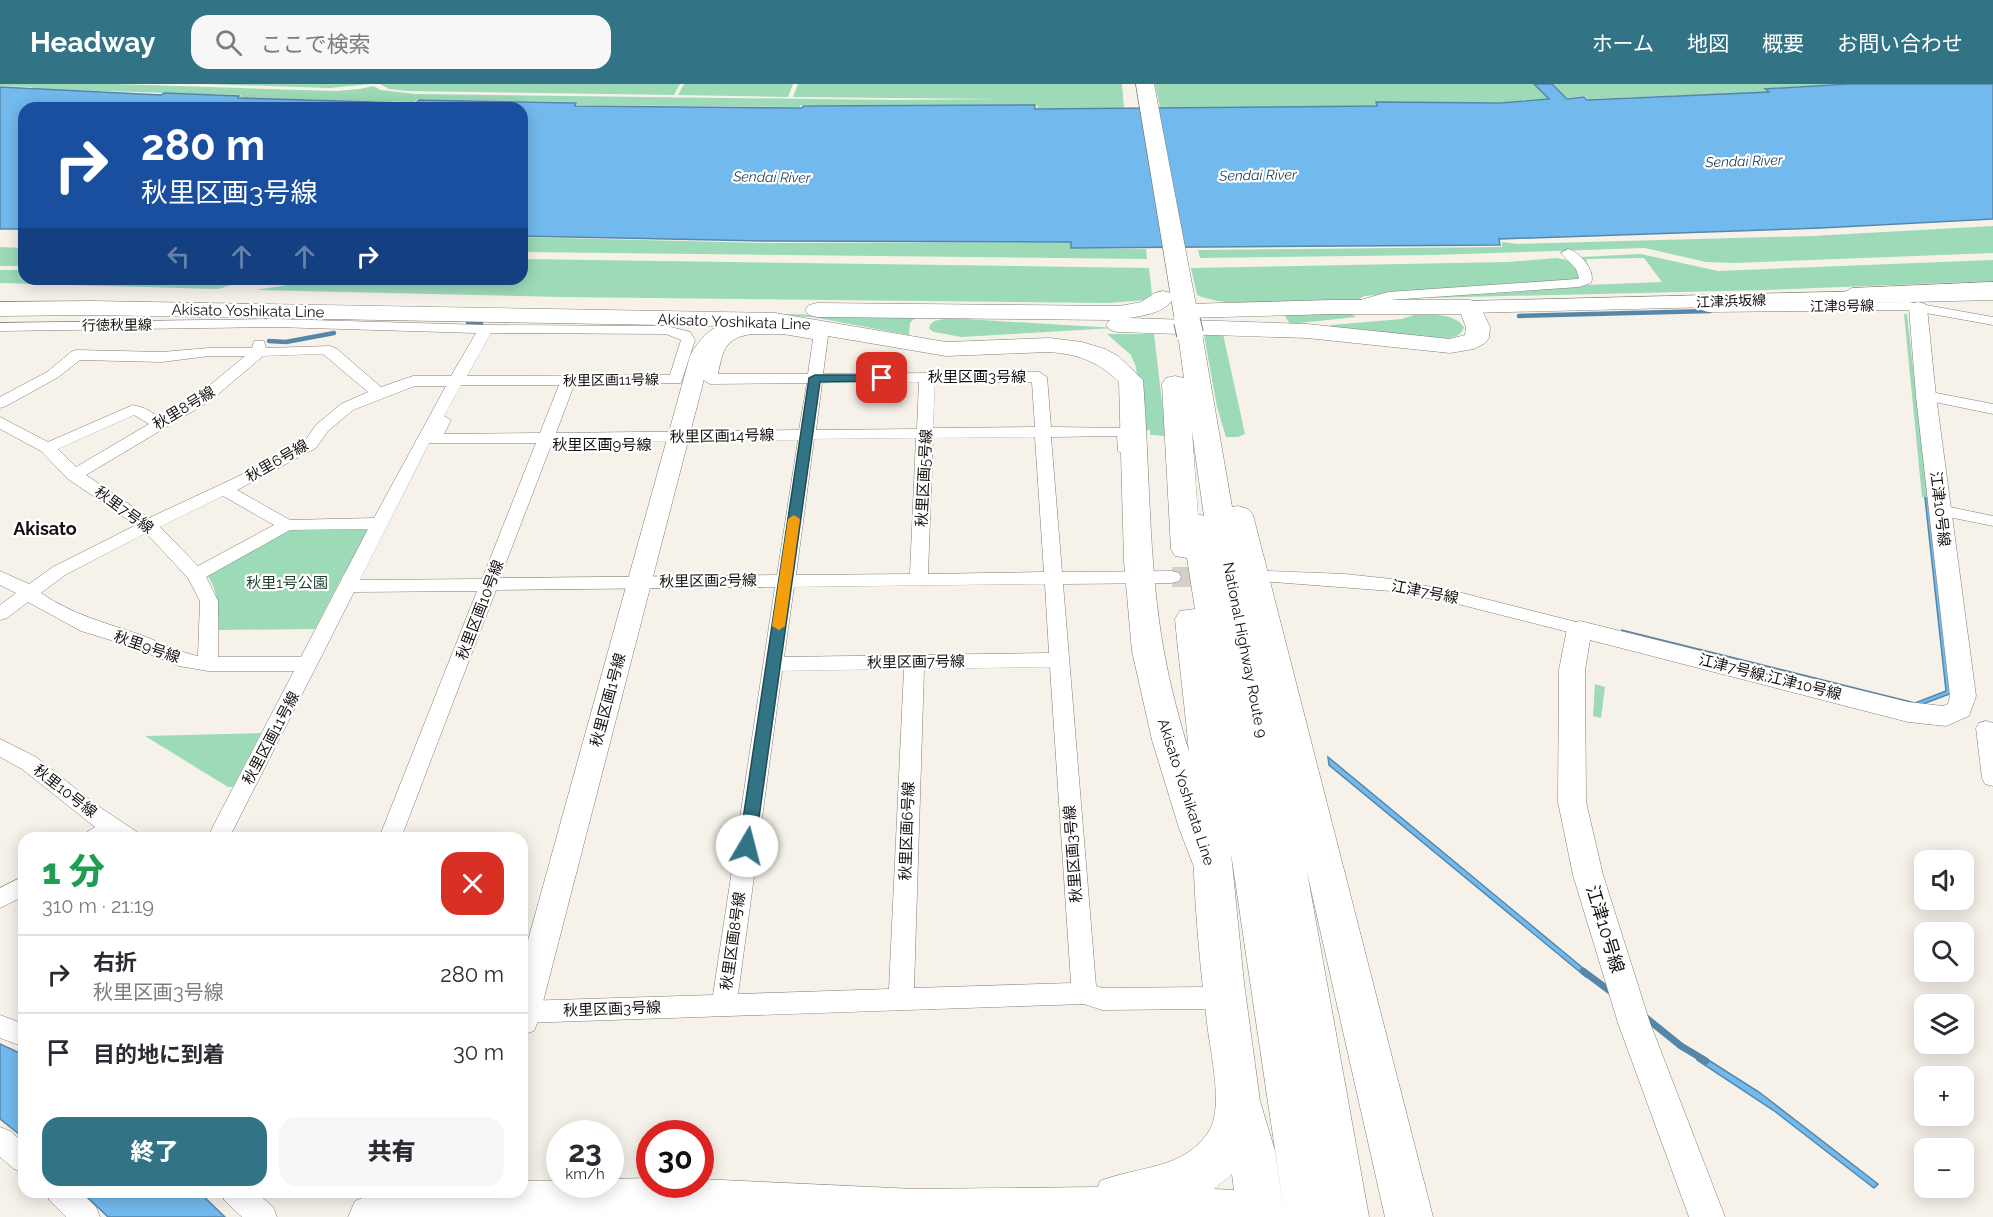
<!DOCTYPE html>
<html lang="ja">
<meta charset="utf-8">
<style>
:root{--surface:#fff;--page:#f7f7f7;--text:#2b2b33;--muted:#7c7c81;--line:#e1e1e2;--accent:#327486}
body{margin:0;font-family:Raleway,"Noto Sans JP",sans-serif;background:var(--page);color:var(--text);height:100vh;display:flex;flex-direction:column;font-size:22px;white-space:nowrap}
*{box-sizing:border-box;margin:0}
p{font-size:20px;color:var(--muted)}
.icon{flex:none;width:33px;height:33px;fill:none;stroke:currentColor;stroke-width:2;stroke-linecap:round;stroke-linejoin:round}
.map{position:relative;flex:1;overflow:hidden}
.drawer{position:absolute;left:18px;top:748px;width:510px;height:366px;display:flex;flex-direction:column;background:var(--surface);border-radius:18px;box-shadow:0 3px 15px #0003}
.drawer>*{flex:none}
.banner{position:absolute;left:18px;top:18px;width:510px;height:183px;border-radius:18px;box-shadow:0 3px 15px #0003;background:#1a4fa0;color:#fff;overflow:hidden}
.tools{position:absolute;left:1914px;top:766px;display:grid;gap:12px}
.tools a{display:grid;place-items:center;width:60px;height:60px;border-radius:12px;background:var(--surface);box-shadow:0 3px 15px #0003;font-size:30px}
.speed{position:absolute;left:546px;top:1036px;display:flex;gap:12px;font-size:30px;font-weight:700;text-align:center}
.speed>*{display:grid;place-content:center;width:78px;height:78px;border-radius:50%;background:var(--surface);box-shadow:0 3px 15px #0003;line-height:1}
.speed small{font-size:15px;font-weight:400}
.speed .limit{border:9px solid #d22;background:#fff;color:#111}
.pin{position:absolute;display:grid;place-items:center;width:51px;height:51px;color:#fff;margin:-26px;border-radius:12px;box-shadow:0 3px 9px #0006}
.me{position:absolute;width:66px;margin:-33px;rotate:8deg;stroke-linejoin:round;filter:drop-shadow(0 0 4px #0008)}
.turn{display:flex;align-items:center;gap:21px;height:126px;padding:0 24px;font-size:27px}
.turn .icon{width:78px;height:78px;stroke-width:2.5}
.turn b{display:block;font-size:42px;line-height:51px}
.lanes{display:flex;align-items:center;height:57px;padding:0 24px;background:#0003;justify-content:center;gap:30px;direction:ltr}
.lanes .off{opacity:.35}
.round{display:grid;place-items:center;flex:none;width:63px;height:63px;border-radius:18px;background:var(--page)}
.summary{display:flex;align-items:center;justify-content:space-between;height:102px;padding:0 24px}
h1{font-size:36px;font-weight:800;line-height:45px;color:#1e9e55}
.button{display:flex;gap:12px;margin-top:auto;padding:12px 24px}
.button a{flex:1;height:69px;border-radius:18px;background:var(--accent);color:#fff;font-size:24px;font-weight:800;line-height:69px;text-align:center}
.button a+a{background:var(--page);color:var(--text)}
ul{padding:0;list-style:none}
li{display:flex;align-items:center;gap:18px;height:78px;padding:0 24px;border-top:2px solid var(--line)}
li div{flex:1}
li b{display:block;font-size:22px}
li em{font-style:normal}
header{display:flex;align-items:center;gap:36px;box-sizing:border-box;height:84px;padding:0 30px;background:var(--accent);color:#fff}
header strong{font-size:28px}
nav{display:flex;gap:33px;margin-inline-start:auto;font-size:21px}
.search{width:420px;height:54px;background:var(--page);display:flex;align-items:center;gap:15px;box-sizing:border-box;padding:0 21px;border-radius:18px;color:var(--muted);font-size:22px}
.map>svg:first-child{display:block}
.green{fill:#9ddab8}
.water{fill:#72baee;stroke:#5687ab;stroke-width:1.5}
.lines{fill:none;stroke-linecap:round;stroke-linejoin:round}
.stream-far1{stroke:#5687ab;stroke-width:4.5}
.stream{stroke:#5687ab;stroke-width:7}
.minor-tunnel{stroke:#d4d0c9;stroke-width:20;stroke-dasharray:20 10;stroke-linecap:butt}
.minor-casing{stroke:#827e76;stroke-width:1}
.tertiary-casing{stroke:#827e76;stroke-width:1}
.primary-casing{stroke:#827e76;stroke-width:1}
.trunk-casing{stroke:#827e76;stroke-width:1}
.minor{fill:#fff;fill-rule:evenodd}
.tertiary{fill:#fff;fill-rule:evenodd}
.primary{fill:#fff;fill-rule:evenodd}
.trunk{fill:#fff;fill-rule:evenodd}
.trunk-bridge-casing{stroke:#827e76;stroke-width:28;stroke-linecap:butt}
.trunk-bridge{stroke:#fff;stroke-width:26}
.route{fill:#327486;stroke:#204b57;stroke-width:1.5}
.slow{fill:#f59e0b}
.labels{text-anchor:middle;stroke-width:4.5;stroke-linejoin:round;paint-order:stroke}
.far-water-label{font-size:14px;font-style:italic;fill:#19384e;stroke:#fff}
.far-street-label{font-size:14px;fill:#13110f;stroke:#fff}
.street-label{font-size:15px;fill:#13110f;stroke:#fff}
.park-label{font-size:15px;fill:#1b3f2d;stroke:#fff}
.quarter-label{font-size:18px;font-weight:bold;fill:#13110f;stroke:#fff}
.near-street-label{font-size:18px;fill:#13110f;stroke:#fff}
</style>
<header>
<strong>Headway</strong>
<div class="search"><svg class="icon" aria-label="search" viewBox="0 0 24 24"><circle cx="10" cy="10" r="6"/><path d="M15 15l6 6"/></svg>ここで検索</div>
<nav><a>ホーム</a><a>地図</a><a>概要</a><a>お問い合わせ</a></nav>
</header>
<div class="map">
<svg width="1993" height="1133" viewBox="0 0 1993 1133">
<rect width="100%" height="100%" fill="#f6f2ea"/>
<g class="green">
<path d="M0,0H116L336,7L360,5L373,2L381,6L416,10L893,16L1001,15L793,13L798,0H1122L1124,24H1038L1037,21H801L799,23L577,21V18L418,15L414,18L240,14L241,11L31,5L33,3L0,2Z"/>
<path d="M204,0H370L330,4Z"/>
<path d="M380,0H680L674,11L408,7L389,5Z"/>
<path d="M684,0H793L788,13L678,11Z"/>
<path d="M1155,0H1534L1548,15L1523,16V18H1376L1377,22L1160,24Z"/>
<path d="M1553,0H1842L1764,5L1768,8L1588,15L1585,12L1567,14Z"/>
<path d="M1993,142V169L1735,179L1706,178L1645,164L1432,171L1200,174L1198,166L1502,163V158L1518,160L1812,152Z"/>
<path d="M522,153L768,159L1071,158V164L1146,165L1147,175L522,168Z"/>
<path d="M0,163L24,164V182H0Z"/>
<path d="M1641,170L1718,187L1993,176V197L1765,206L1382,215L1537,203L1662,198L1644,174L1586,175L1589,186L1580,173Z"/>
<path d="M1557,174C1572,176 1576,182 1583,195L1364,212L1358,216C1316,217 1233,227 1197,211L1191,184L1507,178Z"/>
<path d="M522,175L1149,184L1152,210L1146,216L1108,219L561,213L256,206L324,195H522Z"/>
<path d="M0,186H24V195H305C284,201 264,195 243,198C234,199 225,204 216,205L0,199Z"/>
<path d="M696,228L916,233L910,239L909,251L812,233Z"/>
<path d="M1349,228L1356,233L1290,240L1283,229Z"/>
<path d="M1904,230H1907L1928,414L1922,413Z"/>
<path d="M1414,231C1431,231 1453,228 1464,243C1460,255 1449,254 1438,255L1331,243V241L1402,235Z"/>
<path d="M949,234L1115,244L961,253L934,248L929,245L930,241L934,237Z"/>
<path d="M1107,250H1154L1166,352L1150,351V346H1141L1136,283L1131,271Z"/>
<path d="M1223,250L1245,350L1238,353H1226L1217,323L1204,251Z"/>
<path d="M362,443L369,448L348,488L344,489L315,545L219,546C218,527 219,506 206,490L290,444Z"/>
<path d="M1595,600L1605,603L1601,634L1593,632Z"/>
<path d="M261,649L233,703H228L145,652Z"/>
</g>
<g class="water">
<path d="M1534,0H1552L1567,15L1584,13L1587,16L1769,8L1765,5L1849,0H1993V135L1821,144L1499,155L1500,161L1071,164V158L765,157L522,152V24H24V145H0V3L161,11L164,9L239,12L238,14L407,19H416L419,16L576,19L575,22L802,24L803,22L1035,21V25L1377,22L1376,18L1500,19L1549,15Z"/>
<path d="M1925,414L1929,415L1952,609L1918,622L1621,548L1622,546L1915,619L1946,607Z"/>
<path d="M1328,673L1589,889L1586,893L1329,681Z"/>
<path d="M0,960L24,971V1054L0,1035Z"/>
<path d="M1702,972L1759,1008L1878,1100L1874,1104L1773,1026L1697,976Z"/>
<path d="M83,1109H200L225,1133H108Z"/>
</g>
<g class="lines">
<g class="stream-far1">
<path d="M1519,232L1710,227"/>
<path d="M468,239H481"/>
<path d="M269,257L286,258L334,249"/>
</g>
<g class="stream">
<path d="M1583,887L1614,910"/>
<path d="M1645,933L1681,962L1706,977"/>
</g>
<path class="minor-tunnel" d="M1172,493H1216"/>
<defs>
<g id="minor">
<path d="M1568,165C1580,168 1596,187 1591,199L1579,203L1389,216L1352,227L1345,223L1347,220L1388,208L1577,195L1579,194L1576,185L1561,169Z"/>
<path d="M1993,198V206L1852,212L1845,208L1852,204Z"/>
<path d="M1691,214L1709,220L1909,218L1993,233V241L1909,226L1708,228L1686,221L1684,218L1686,215Z"/>
<path d="M275,235L486,241L667,242L690,248L695,256L681,299L574,301L556,349L799,346L807,299L710,300L702,295C705,282 706,266 715,256C737,231 798,242 826,249L828,252L823,290L1039,288L1047,293L1051,343L1131,344L1133,347L1134,367L1126,372L1118,367L1117,352L1051,353L1062,488L1172,487L1179,489L1181,493L1179,497L1172,499L1063,500L1096,902L1102,904L1207,903L1216,906L1219,914L1216,922L1207,925L1102,926L1084,920L522,939V917L713,911L775,503L496,506L401,754H379L477,507L354,508L229,754H207L294,587H208L179,582L127,561L81,547L28,518L7,534L0,536V521L16,509L0,501V487L29,500L53,483L136,441L68,395L41,367L0,345V333L48,358L133,321L144,324L160,333L198,311L245,272H209L162,278L80,276L57,294L6,322L0,324V313L47,288L71,268L76,266L162,268L209,264H252L254,257H264L266,264L330,262L337,265L381,303L413,292H451L476,249L275,243L0,247V239ZM491,249L666,250L681,256L670,291L467,292ZM752,250H783L813,255L808,290H718C723,265 725,254 752,250ZM323,270L368,308L341,320L316,341L304,358L237,393L149,434L86,391L210,317L263,272ZM919,298L917,345L816,346L822,299ZM935,298H1032L1035,343L933,344ZM461,301H559L540,349L444,350L451,336L444,332ZM415,302H446L374,434L290,436L237,406L316,364L328,347L353,326ZM134,331L149,340L76,383L58,365ZM1035,353L1044,488L928,490L933,354ZM916,354L910,490L796,491L814,355ZM798,356L777,491L500,494L552,359ZM429,359H536L482,495L360,496ZM223,412L274,441L198,482L160,443ZM368,445L301,573H218V517L206,493L290,446ZM146,449L188,494L200,517L198,572C178,568 160,558 141,551C106,539 71,530 41,509L65,491ZM1045,500L1049,569L784,573L794,503ZM1050,583L1071,899L914,904L924,585ZM904,585L889,905L738,910L782,587Z"/>
<path d="M1926,307L1993,320V330L1920,315L1918,312Z"/>
<path d="M1940,421L1993,432V442L1934,430L1931,426L1934,422Z"/>
<path d="M1267,487L1345,490L1391,495L1462,509L1580,539L1587,540L1590,545L1587,550L1580,551L1462,521L1391,507L1260,497L1258,493L1260,489Z"/>
<path d="M1986,637L1993,639V702L1985,700L1982,694L1976,644L1979,639Z"/>
<path d="M0,655L36,673L95,720L137,748L140,754H84L87,748L95,743L22,685L0,673Z"/>
<path d="M24,792V812L0,824V804Z"/>
<path d="M0,931L24,940V963L0,954Z"/>
<path d="M0,1043L10,1047L24,1059V1089L14,1085L0,1073Z"/>
<path d="M46,1108H80L96,1123L100,1133H66L50,1117Z"/>
<path d="M221,1108H256L273,1123L277,1133H242L225,1117Z"/>
</g>
<g id="tertiary">
<path d="M1993,204V216L1470,229L1463,227L1461,223L1463,219L1470,217Z"/>
<path d="M1918,218L1925,220L1927,224L1936,312L1976,612L1969,632L1946,642L1908,638L1590,556L1585,586L1586,718L1603,791L1650,939L1725,1133H1689L1618,939L1573,791L1558,718L1559,586L1567,545L1571,539L1580,537L1908,618L1943,622L1948,620L1950,612L1916,312L1909,224L1911,220Z"/>
<path d="M767,231L774,233L776,237L774,241C745,248 726,241 710,272L538,937L534,947L522,951V878L690,272C709,237 730,236 767,231Z"/>
</g>
<g id="primary">
<path d="M1163,207L1171,209L1174,214C1164,229 1146,231 1129,234L1307,240L1450,255L1465,251L1466,243L1461,230H1332L1185,234L1177,232L1173,227L1177,222L1185,220L1332,216H1470L1478,218L1490,243L1489,254L1485,259L1474,265L1450,269L1307,254L1118,248L1110,246L1106,241L1110,236L817,233L809,231L805,226L809,221L817,219L1120,222L1141,218L1155,209Z"/>
<path d="M92,217L775,229L946,258L1049,254L1082,258L1105,265L1118,272L1143,296C1150,386 1148,479 1164,568C1177,639 1201,706 1225,773L1220,783L1207,787L1194,783L1179,744L1152,656L1132,567L1124,477L1119,298C1098,277 1077,270 1049,268L946,272L775,243L92,231L0,232V218Z"/>
</g>
<path id="trunk" d="M1136,0H1154L1199,237L1192,243L1199,245L1202,250L1232,423L1238,422L1248,425L1253,431L1433,1133H1385L1307,788L1369,1133H1285L1231,769L1244,899L1260,1017L1275,1067L1285,1133H348L355,1117L372,1110L522,1108V1097H560V1101H610V1095L650,1094V1101H700V1095L915,1105L1098,1103L1100,1097C1138,1082 1184,1086 1209,1047C1224,1024 1210,966 1207,939C1201,890 1196,839 1194,789C1192,759 1193,729 1191,698C1188,644 1180,589 1175,535L1180,527L1195,525L1187,474L1175,472L1171,465L1162,300L1166,294L1175,292L1184,294L1178,250L1185,244L1178,242L1175,237ZM1192,347L1204,432L1198,430ZM1232,1090L1234,1106L1214,1105Z"/>
</defs>
<use href="#minor" class="minor-casing"/>
<use href="#tertiary" class="tertiary-casing"/>
<use href="#primary" class="primary-casing"/>
<use href="#trunk" class="trunk-casing"/>
<use href="#minor" class="minor"/>
<use href="#tertiary" class="tertiary"/>
<use href="#primary" class="primary"/>
<use href="#trunk" class="trunk"/>
<defs>
<path id="trunk-bridge" d="M1187,237L1190,250"/>
</defs>
<use href="#trunk-bridge" class="trunk-bridge-casing"/>
<use href="#trunk-bridge" class="trunk-bridge"/>
</g>
<path class="route" d="M815,291H882L887,294L882,297L820,298L755,762L752,767L747,768L741,767L739,762L809,294Z"/>
<path class="slow" d="M794,431L800,435L785,542L779,546L772,542L788,435Z"/>
<g class="labels">
<g class="far-water-label">
<text transform="translate(1744 77) rotate(-2)" y="5">Sendai River</text>
<text transform="translate(1258 91) rotate(-1)" y="5">Sendai River</text>
<text transform="translate(772 93) rotate(1)" y="5">Sendai River</text>
</g>
<g class="far-street-label">
<text transform="translate(1731 217) rotate(-2)" y="5">江津浜坂線</text>
<text transform="translate(1842 222) rotate(-1)" y="5">江津8号線</text>
<text transform="translate(117 241) rotate(-1)" y="5">行徳秋里線</text>
<text transform="translate(611 296) rotate(-1)" y="5">秋里区画11号線</text>
</g>
<g class="street-label">
<text transform="translate(248 227) rotate(1)" y="5">Akisato Yoshikata Line</text>
<text transform="translate(734 238) rotate(2)" y="5">Akisato Yoshikata Line</text>
<text x="977" y="298">秋里区画3号線</text>
<text transform="translate(184 324) rotate(-31)" y="5">秋里8号線</text>
<text transform="translate(722 352) rotate(-1)" y="5">秋里区画14号線</text>
<text x="602" y="366">秋里区画9号線</text>
<text transform="translate(277 377) rotate(-30)" y="5">秋里6号線</text>
<text transform="translate(924 394) rotate(-87)" y="5">秋里区画5号線</text>
<text transform="translate(1940 425) rotate(83)" y="5">江津10号線</text>
<text transform="translate(124 426) rotate(36)" y="5">秋里7号線</text>
<text transform="translate(708 497) rotate(-1)" y="5">秋里区画2号線</text>
<text transform="translate(1425 508) rotate(11)" y="5">江津7号線</text>
<text transform="translate(480 526) rotate(-69)" y="5">秋里区画10号線</text>
<text transform="translate(147 563) rotate(19)" y="5">秋里9号線</text>
<text transform="translate(1245 566) rotate(79)" y="5">National Highway Route 9</text>
<text transform="translate(916 578) rotate(-1)" y="5">秋里区画7号線</text>
<text transform="translate(1770 593) rotate(14)" y="5">江津7号線;江津10号線</text>
<text transform="translate(608 616) rotate(-75)" y="5">秋里区画1号線</text>
<text transform="translate(271 654) rotate(-62)" y="5">秋里区画11号線</text>
<text transform="translate(65 707) rotate(38)" y="5">秋里10号線</text>
<text transform="translate(1186 708) rotate(72)" y="5">Akisato Yoshikata Line</text>
<text transform="translate(907 747) rotate(-88)" y="5">秋里区画6号線</text>
<text transform="translate(1073 770) rotate(-94)" y="5">秋里区画3号線</text>
<text transform="translate(733 857) rotate(-82)" y="5">秋里区画8号線</text>
<text transform="translate(612 925) rotate(-2)" y="5">秋里区画3号線</text>
</g>
<g class="park-label">
<text x="287" y="504">秋里1号公園</text>
</g>
<g class="quarter-label">
<text x="45" y="451">Akisato</text>
</g>
<g class="near-street-label">
<text transform="translate(1605 845) rotate(73)" y="6">江津10号線</text>
</g>
</g>
</svg>
<div class="tools">
<a><svg class="icon" aria-label="sound" viewBox="0 0 24 24"><path d="M4 9h4l5-4v14l-5-4H4zM17 9q2 3 0 6"/></svg></a>
<a><svg class="icon" aria-label="search" viewBox="0 0 24 24"><circle cx="10" cy="10" r="6"/><path d="M15 15l6 6"/></svg></a>
<a><svg class="icon" aria-label="layers" viewBox="0 0 24 24"><path d="M12 4l9 5-9 5-9-5zM3 14l9 5 9-5"/></svg></a>
<a>+</a>
<a>−</a>
</div>
<div class="speed"><div>23<small>km/h</small></div><div class="limit">30</div></div>
<div class="pin" style="left:882px;top:294px;background:#d93025"><svg class="icon" aria-label="arrive" viewBox="0 0 24 24"><path d="M6 21V4h12l-3 4 3 4H6"/></svg></div>
<svg class="me" style="left:747px;top:762px" viewBox="-20 -20 40 40"><circle r="19" fill="#fff"/><path d="M0-13L10 11 0 6-10 11z" fill="#327486"/></svg>
<div class="banner">
<div class="turn"><svg class="icon" aria-label="right" viewBox="0 0 24 24"><path d="M7 20v-9h11M14 6l5 5-5 5"/></svg><div><b>280 m</b>秋里区画3号線</div></div>
<div class="lanes"><svg class="icon off" aria-label="left" viewBox="0 0 24 24"><path d="M17 20v-9H6M10 6l-5 5 5 5"/></svg><svg class="icon off" aria-label="ahead" viewBox="0 0 24 24"><path d="M12 20V5M6 11l6-6 6 6"/></svg><svg class="icon off" aria-label="ahead" viewBox="0 0 24 24"><path d="M12 20V5M6 11l6-6 6 6"/></svg><svg class="icon" aria-label="right" viewBox="0 0 24 24"><path d="M7 20v-9h11M14 6l5 5-5 5"/></svg></div>
</div>
<section class="drawer">
<div class="summary"><div><h1>1 分</h1><p>310 m · 21:19</p></div><a class="round" style="background:#d93025;color:#fff"><svg class="icon" aria-label="close" viewBox="0 0 24 24"><path d="M6 6l12 12M18 6L6 18"/></svg></a></div>
<ul>
<li><svg class="icon" aria-label="right" viewBox="0 0 24 24"><path d="M7 20v-9h11M14 6l5 5-5 5"/></svg><div><b>右折</b><p>秋里区画3号線</p></div><em>280 m</em></li>
<li><svg class="icon" aria-label="arrive" viewBox="0 0 24 24"><path d="M6 21V4h12l-3 4 3 4H6"/></svg><div><b>目的地に到着</b></div><em>30 m</em></li>
</ul>
<div class="button"><a>終了</a><a>共有</a></div>
</section>
</div>
